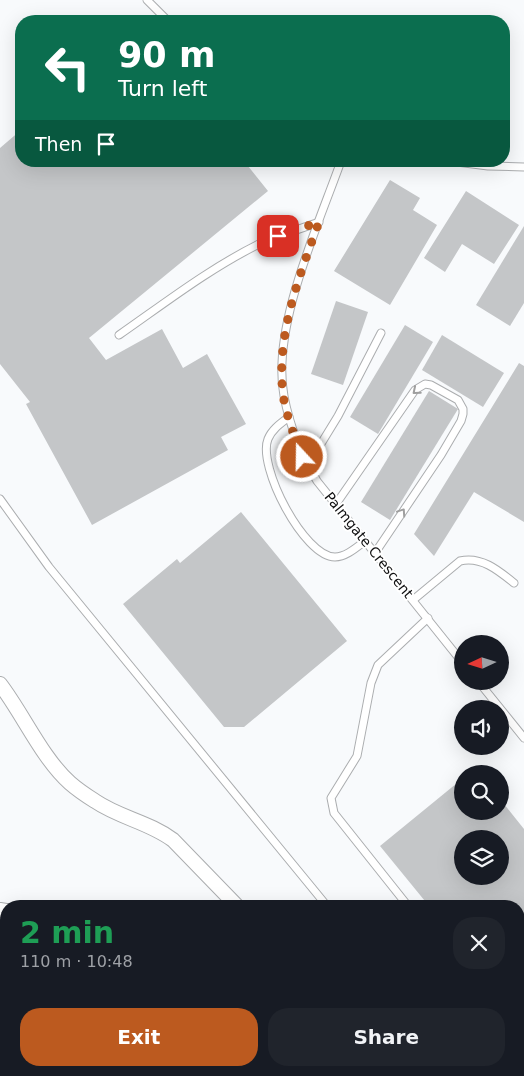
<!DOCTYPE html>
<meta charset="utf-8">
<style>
:root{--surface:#171b24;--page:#20242c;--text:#f1f3f6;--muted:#9ea1a6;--accent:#bc5a1f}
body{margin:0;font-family:"DejaVu Sans",sans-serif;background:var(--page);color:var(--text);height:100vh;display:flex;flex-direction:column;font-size:19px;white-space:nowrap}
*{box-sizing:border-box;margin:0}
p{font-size:16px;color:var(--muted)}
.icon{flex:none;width:28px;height:28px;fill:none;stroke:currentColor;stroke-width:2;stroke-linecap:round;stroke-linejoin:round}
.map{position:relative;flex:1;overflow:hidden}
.details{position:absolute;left:0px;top:900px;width:525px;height:176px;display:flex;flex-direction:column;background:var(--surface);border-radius:20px 20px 0 0;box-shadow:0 5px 20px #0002}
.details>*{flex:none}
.top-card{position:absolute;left:15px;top:15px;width:495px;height:152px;border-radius:20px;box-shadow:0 5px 20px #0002;background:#0b6e4f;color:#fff;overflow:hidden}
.needle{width:32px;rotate:266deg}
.tools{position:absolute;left:454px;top:635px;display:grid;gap:10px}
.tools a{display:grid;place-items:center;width:55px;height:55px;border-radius:50%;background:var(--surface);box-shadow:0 5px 20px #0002;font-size:25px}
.pin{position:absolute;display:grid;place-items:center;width:42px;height:42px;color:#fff;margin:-21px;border-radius:10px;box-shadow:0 2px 8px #0006}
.me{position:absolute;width:55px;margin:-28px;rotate:339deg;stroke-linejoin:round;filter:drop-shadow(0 0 4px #0008)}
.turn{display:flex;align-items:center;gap:18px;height:105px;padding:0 20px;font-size:22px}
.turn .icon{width:65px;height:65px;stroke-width:2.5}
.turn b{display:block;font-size:35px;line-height:42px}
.then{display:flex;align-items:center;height:48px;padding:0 20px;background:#0003;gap:10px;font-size:19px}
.round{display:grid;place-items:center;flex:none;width:52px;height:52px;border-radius:20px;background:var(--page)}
.head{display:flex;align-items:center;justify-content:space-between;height:85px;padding:0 20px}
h1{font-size:30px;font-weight:800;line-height:38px;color:#1e9e55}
.primary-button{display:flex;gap:10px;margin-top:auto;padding:10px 20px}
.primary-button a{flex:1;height:58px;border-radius:20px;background:var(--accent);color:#fff;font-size:20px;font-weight:800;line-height:58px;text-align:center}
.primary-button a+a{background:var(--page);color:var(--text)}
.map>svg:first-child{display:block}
.building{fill:#c4c6c8;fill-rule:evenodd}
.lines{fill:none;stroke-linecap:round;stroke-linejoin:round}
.lane-casing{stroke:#abadaf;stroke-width:9}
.street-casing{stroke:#abadaf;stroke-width:16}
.lane{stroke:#fff;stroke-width:7}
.street{stroke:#fff;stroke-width:14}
.oneway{stroke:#9f9f9f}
.route{stroke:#bc5a1f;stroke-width:9;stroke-dasharray:0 16.2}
.labels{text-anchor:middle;stroke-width:4;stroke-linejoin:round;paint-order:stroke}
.street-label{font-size:14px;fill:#0f0f10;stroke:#fff}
</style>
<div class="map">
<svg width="524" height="1076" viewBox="0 0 524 1076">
<rect width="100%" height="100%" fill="#f8fafc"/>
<g class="building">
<path d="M21,130V161H244L268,191L89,338L106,360L162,329L183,368L207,354L246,424L221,437L228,450L92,525L26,404L30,402L0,364V148Z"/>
<path d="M390,180L420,198L413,210L437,225L390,305L334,271Z"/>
<path d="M466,191L519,225L494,264L462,244L445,272L424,258Z"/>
<path d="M524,226V303L510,326L476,305Z"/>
<path d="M336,301L368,312L343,385L311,374Z"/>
<path d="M405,325L433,342L378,434L350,417Z"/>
<path d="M442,335L504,373L483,407L422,370Z"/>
<path d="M519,363L524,366V522L474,492L434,556L414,534Z"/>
<path d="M429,391L458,409L390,520L361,502Z"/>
<path d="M241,512L347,641L244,727H224L123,604L177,559L180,563Z"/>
<path d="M475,768L479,774H469Z"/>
<path d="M462,779V811H500V799L524,829V1024L519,1017V906H429L380,846ZM462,839H500V876H462Z"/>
</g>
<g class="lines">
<defs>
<g id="lane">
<path d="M147,0L168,21"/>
<path d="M341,161C318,226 271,328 284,396C290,428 301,453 317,481L462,662"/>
<path d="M449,161L488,166L524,167"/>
<path d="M119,335C165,303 210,268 261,243C280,235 300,229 319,222"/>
<path d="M289,417C281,423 272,429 268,439C257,466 304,557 335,557C346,557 357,547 365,541"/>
<path d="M308,465L338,416L381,333"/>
<path d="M0,499L49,567L327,906"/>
<path d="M336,504L415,390L425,384L431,385L458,400L463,409V414L461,421L441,455L375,553"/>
<path d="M413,600L460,561C481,556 498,570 514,583"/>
<path d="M478,681L524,738"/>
<path d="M408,906L334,813L331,798L357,756L371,683L378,665L428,618"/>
<path d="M519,1051L524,1059"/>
<path d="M461,1070L466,1076"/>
</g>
<g id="street">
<path d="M0,684C23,714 42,758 70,783C78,790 87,796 95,801C120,818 149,822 173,840L237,906"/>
<path d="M0,910L6,911"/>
<path d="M0,1025H6"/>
<path d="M130,1070L132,1076"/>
<path d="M384,1070L389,1076"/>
<path d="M195,1076L201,1070"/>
<path d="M317,1076L320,1070"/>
</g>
</defs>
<use href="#lane" class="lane-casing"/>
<use href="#street" class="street-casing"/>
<use href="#lane" class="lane"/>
<use href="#street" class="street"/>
</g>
<defs><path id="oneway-chevron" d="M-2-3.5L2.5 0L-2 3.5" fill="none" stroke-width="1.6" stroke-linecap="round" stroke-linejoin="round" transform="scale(1.25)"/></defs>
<g class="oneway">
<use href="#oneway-chevron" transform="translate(416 391) rotate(140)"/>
<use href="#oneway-chevron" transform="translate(402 512) rotate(-56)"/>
</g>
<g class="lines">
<path class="route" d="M278,236L319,222C299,277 276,335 283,394C286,416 295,437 302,457"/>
</g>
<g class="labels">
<g class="street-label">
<text transform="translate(369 545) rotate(51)" y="5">Palmgate Crescent</text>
</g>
</g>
</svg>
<div class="tools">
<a><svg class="needle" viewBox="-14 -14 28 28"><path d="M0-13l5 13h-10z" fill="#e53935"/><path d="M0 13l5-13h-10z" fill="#9ea1a6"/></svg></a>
<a><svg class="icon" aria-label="sound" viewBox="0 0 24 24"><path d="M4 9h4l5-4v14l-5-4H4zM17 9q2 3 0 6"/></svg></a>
<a><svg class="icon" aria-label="search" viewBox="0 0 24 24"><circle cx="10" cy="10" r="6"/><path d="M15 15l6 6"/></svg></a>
<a><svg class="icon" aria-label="layers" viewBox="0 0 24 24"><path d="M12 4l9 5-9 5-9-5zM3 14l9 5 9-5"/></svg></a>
</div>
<div class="pin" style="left:278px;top:236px;background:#d93025"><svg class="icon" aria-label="arrive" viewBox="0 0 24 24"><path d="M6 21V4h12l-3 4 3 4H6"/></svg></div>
<svg class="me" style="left:302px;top:457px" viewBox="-20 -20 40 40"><circle r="17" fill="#bc5a1f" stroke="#fff" stroke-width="3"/><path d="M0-11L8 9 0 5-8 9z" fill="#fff"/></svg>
<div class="top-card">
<div class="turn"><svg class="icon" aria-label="left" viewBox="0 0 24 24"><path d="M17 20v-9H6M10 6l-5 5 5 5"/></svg><div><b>90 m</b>Turn left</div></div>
<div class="then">Then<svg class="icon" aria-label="arrive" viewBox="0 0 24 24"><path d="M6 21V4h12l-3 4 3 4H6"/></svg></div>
</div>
<section class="details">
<div class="head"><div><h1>2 min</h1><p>110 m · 10:48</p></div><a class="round"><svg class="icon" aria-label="close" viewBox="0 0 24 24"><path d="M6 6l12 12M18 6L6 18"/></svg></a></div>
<div class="primary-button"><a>Exit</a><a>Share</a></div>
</section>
</div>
